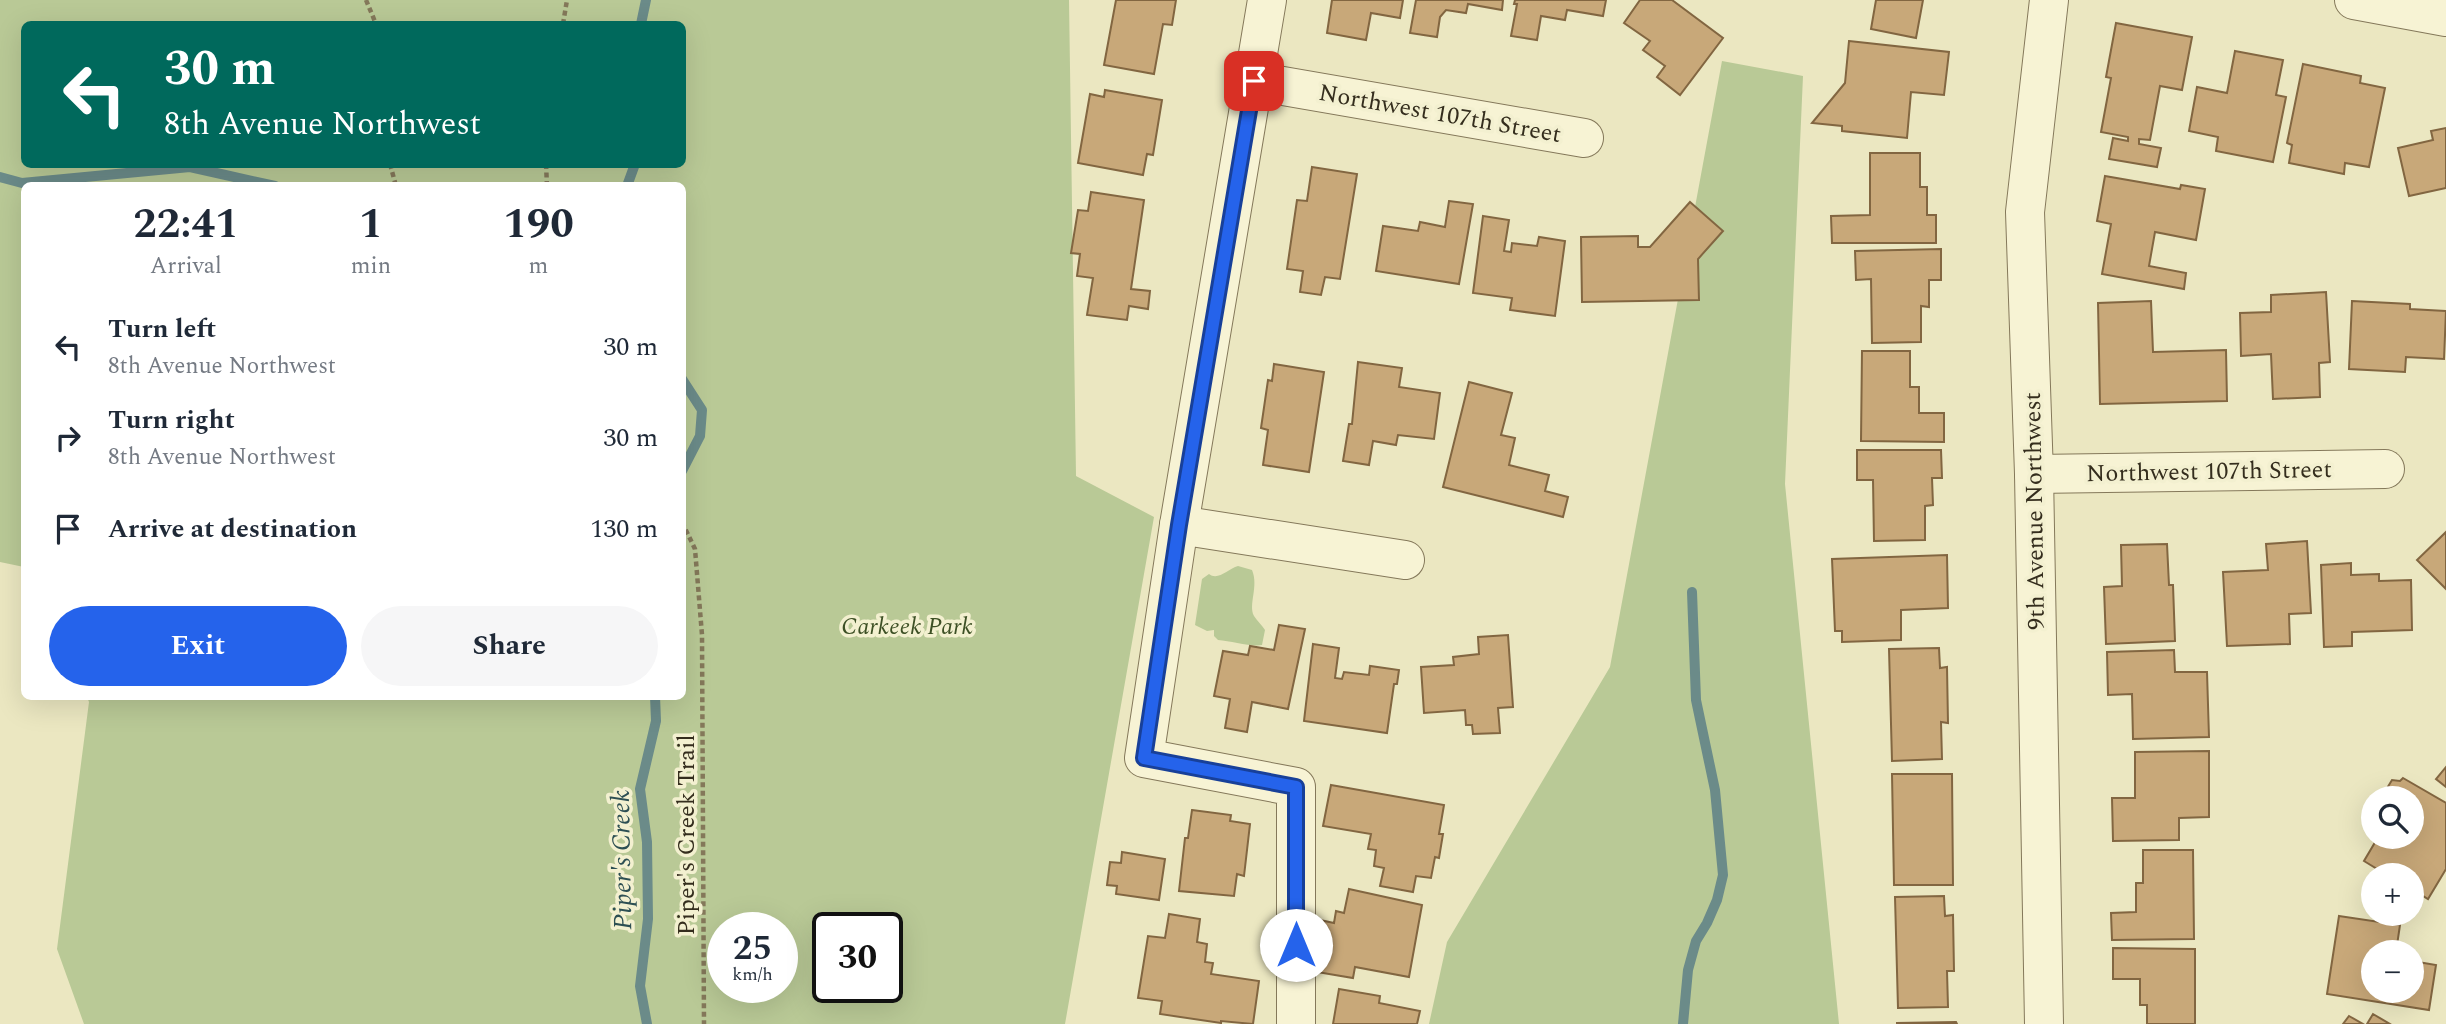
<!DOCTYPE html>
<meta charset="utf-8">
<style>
:root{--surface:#fff;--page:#f6f6f7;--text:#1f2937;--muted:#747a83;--accent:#2563eb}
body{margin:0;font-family:Spectral,serif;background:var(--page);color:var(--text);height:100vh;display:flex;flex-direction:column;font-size:26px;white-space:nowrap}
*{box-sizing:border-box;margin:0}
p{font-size:23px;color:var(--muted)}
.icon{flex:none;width:38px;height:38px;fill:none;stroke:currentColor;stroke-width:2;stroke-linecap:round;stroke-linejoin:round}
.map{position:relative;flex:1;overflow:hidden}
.drawer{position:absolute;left:21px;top:182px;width:665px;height:518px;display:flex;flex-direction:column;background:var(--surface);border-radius:10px;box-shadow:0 7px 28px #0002}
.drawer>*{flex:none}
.hud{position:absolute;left:21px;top:21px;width:665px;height:147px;border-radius:10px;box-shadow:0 7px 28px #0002;background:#00695c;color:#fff;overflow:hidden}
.buttons{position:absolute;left:2361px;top:786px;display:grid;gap:14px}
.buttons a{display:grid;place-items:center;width:63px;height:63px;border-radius:50%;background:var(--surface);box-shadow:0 7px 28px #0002;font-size:35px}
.speed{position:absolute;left:707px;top:912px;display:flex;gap:14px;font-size:35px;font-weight:700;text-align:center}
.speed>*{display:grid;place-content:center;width:91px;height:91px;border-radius:50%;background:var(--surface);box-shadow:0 7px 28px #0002;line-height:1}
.speed small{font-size:18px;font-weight:400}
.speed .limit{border:4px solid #111;border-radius:10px;background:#fff;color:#111}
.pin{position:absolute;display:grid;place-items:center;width:60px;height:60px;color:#fff;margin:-30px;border-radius:14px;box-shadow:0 4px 10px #0006}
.me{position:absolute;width:77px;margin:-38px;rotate:0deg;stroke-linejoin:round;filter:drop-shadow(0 0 5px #0008)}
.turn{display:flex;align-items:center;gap:24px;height:147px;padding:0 28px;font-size:32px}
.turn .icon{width:91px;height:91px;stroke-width:2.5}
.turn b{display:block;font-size:49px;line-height:60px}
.eta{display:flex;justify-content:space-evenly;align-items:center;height:119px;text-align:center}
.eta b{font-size:42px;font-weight:700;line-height:49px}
.action{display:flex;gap:14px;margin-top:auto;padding:14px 28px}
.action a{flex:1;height:80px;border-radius:42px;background:var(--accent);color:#fff;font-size:28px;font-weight:700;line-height:80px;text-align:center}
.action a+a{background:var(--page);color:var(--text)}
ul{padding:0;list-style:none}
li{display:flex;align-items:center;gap:21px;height:91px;padding:0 28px}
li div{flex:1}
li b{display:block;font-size:26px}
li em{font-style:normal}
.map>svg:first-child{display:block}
.green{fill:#b9c996;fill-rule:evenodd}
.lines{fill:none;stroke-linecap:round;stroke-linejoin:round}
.stream{stroke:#6b8b89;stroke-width:10}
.building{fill:#c8a879;stroke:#826641;stroke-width:2}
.minor-casing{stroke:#84785a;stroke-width:40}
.path{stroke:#84785a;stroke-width:4.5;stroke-dasharray:5 3.5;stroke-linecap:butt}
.minor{stroke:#f7f3d4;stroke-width:38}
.route-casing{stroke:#184099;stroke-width:18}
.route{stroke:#2563eb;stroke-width:12}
.labels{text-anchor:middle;stroke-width:7;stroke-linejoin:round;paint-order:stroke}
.street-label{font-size:24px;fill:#342d1d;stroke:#f3f0d0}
.park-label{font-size:24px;font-style:italic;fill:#3d5025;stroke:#f3f0d0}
.water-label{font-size:26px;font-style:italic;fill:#2d4f53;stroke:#f3f0d0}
</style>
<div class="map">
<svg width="2446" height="1024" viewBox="0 0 2446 1024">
<rect width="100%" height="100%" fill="#ebe7c1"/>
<g class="green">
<path d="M0,0H1069L1076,476L1154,517L1065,1024H84L57,949L89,702L87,697L682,696V186H24V567L0,562ZM24,24H682V164H24ZM723,928H782V987H723ZM828,928H887V987H828Z"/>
<path d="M1722,61L1803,76L1785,484L1839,1024H1429L1447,942L1610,667Z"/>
<path d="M1238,566L1252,570C1259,587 1248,604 1254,616C1257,621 1262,625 1265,630L1262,645C1251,647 1231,641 1218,640L1214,636V630L1207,631L1195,625L1202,579L1209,574C1218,581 1228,569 1238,566Z"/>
</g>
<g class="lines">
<g class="stream">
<path d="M641,24L646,0"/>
<path d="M0,177L22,183L190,167L275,186"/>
<path d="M627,186L635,164"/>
<path d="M682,379L702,410L700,436L682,471"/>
<path d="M647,1024L640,986L648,919L647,842L640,789L656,721L655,696"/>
<path d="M1683,1024L1688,970L1696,941L1707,923L1717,900L1723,875L1715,790L1696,700L1692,592"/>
</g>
</g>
<g class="building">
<path d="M1116,0H1176L1172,25L1163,24L1154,74L1104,65Z"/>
<path d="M1332,0H1403L1400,18L1371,13L1366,40L1327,33Z"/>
<path d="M1416,0H1503L1502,10L1468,4L1466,13L1446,10L1440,17L1437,37L1410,33Z"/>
<path d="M1515,0H1606L1603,16L1567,10L1565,20L1541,16L1537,40L1511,36L1517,4H1514Z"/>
<path d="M1640,0H1672L1723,38L1680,95L1657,77L1665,66L1643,50L1650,41L1624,23Z"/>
<path d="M1876,0H1923L1916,38L1871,29Z"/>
<path d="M2116,23L2192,37L2182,90L2160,86L2150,140L2139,139V144L2161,148L2157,167L2109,159L2113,138L2128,141V137L2101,132L2111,78L2106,77Z"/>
<path d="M1849,41L1949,52L1944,95L1911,92L1907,138L1842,131V126L1812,123L1845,83Z"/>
<path d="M2235,51L2283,60L2276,95L2286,97L2273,162L2216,151L2218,137L2189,131L2197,87L2227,93Z"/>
<path d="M2303,64L2361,76L2360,83L2385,88L2369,167L2345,163L2344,174L2289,163L2292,145L2287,143Z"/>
<path d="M1105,90L1162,100L1153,155L1147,154L1143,175L1078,163L1090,94L1104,97Z"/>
<path d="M2446,128V188L2409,196L2398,148L2433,140L2431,131Z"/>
<path d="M1870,153H1920V187H1927V215H1936V243H1832L1831,216L1870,215Z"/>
<path d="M1312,167L1357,174L1340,279L1325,277L1321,295L1300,292L1303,271L1287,269L1297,200L1307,201Z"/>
<path d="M2105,176L2180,189L2181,185L2205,189L2196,240L2155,232L2149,266L2186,273L2184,289L2102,274L2111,224L2097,221Z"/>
<path d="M1091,192L1144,200L1131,289L1150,291L1148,309L1129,306L1127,320L1087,315L1093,278L1077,276L1080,254L1071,253L1078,210L1088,211Z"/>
<path d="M1449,201L1473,204L1459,284L1376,271L1383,226L1418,231L1420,222L1445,227Z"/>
<path d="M1690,202L1723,231L1698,259L1699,300L1582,302L1581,237L1638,236V247H1650Z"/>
<path d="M1483,216L1509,220L1504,251L1511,252L1512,243L1537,246L1539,237L1565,241L1555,316L1510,310L1512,298L1473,293Z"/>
<path d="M1941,249V280H1929V307L1921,306V342L1872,343L1871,279L1856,280L1855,251Z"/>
<path d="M2326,292L2330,362L2319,363L2320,397L2273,399L2271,354L2241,356L2240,313L2271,312V295Z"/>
<path d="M2151,301L2153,352L2226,350L2227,401L2100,404L2098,303Z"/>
<path d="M2352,301L2410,304V309L2446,311L2444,359L2406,357L2405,372L2349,369Z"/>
<path d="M1862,351H1910V387H1919V413H1944V442L1861,441Z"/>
<path d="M1358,362L1402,368L1399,387L1440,393L1434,439L1398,435L1396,445L1373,441L1369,465L1343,461L1349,424H1352Z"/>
<path d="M1274,364L1324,372L1309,472L1263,465L1268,430L1261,428L1268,380L1272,381Z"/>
<path d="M1469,382L1512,393L1501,435L1515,438L1509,465L1549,475L1545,491L1568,497L1563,517L1443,487Z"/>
<path d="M1857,450H1941L1942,478H1932L1933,505L1925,506V540L1874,541L1873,480H1857Z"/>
<path d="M2446,532V589L2417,560Z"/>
<path d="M2307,541L2311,613L2289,614L2290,644L2227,646L2223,572L2268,570L2266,544Z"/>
<path d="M2167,544L2169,585H2173L2175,641L2106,644L2104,587L2122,586L2121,545Z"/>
<path d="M1947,555L1948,608L1901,610V640L1842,642V631H1835L1832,559Z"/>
<path d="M2351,563V575L2379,574V581L2411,580L2412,630L2352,632V646L2324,647L2321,565Z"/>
<path d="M1279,625L1305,629L1288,709L1252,702L1247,732L1225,728L1230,699L1214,696L1223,651L1248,655L1250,646L1274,650Z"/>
<path d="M1508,635L1513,707L1498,708L1500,733L1473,734L1472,725H1466L1465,710L1424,713L1421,667L1454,665L1453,657L1479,654L1478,637Z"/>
<path d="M1313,644L1339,648L1335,678L1342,679L1344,672L1369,675L1370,666L1399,670L1397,684H1394L1387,733L1304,721Z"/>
<path d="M1939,648L1940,668L1947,667L1948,723L1941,722L1942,759L1892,761L1889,649Z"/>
<path d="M2174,650L2175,672H2207L2209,737L2133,739L2132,694L2108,695L2107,652Z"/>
<path d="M2209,751V817L2179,818V840L2113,841L2112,798H2135V752Z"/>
<path d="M2446,767V787L2436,779Z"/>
<path d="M1892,774H1952L1953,885H1894Z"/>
<path d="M2403,778L2446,803V869L2428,899L2412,889V875H2387L2364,861L2377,839L2386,838L2395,843L2399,836H2412V798H2381L2392,780L2400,781Z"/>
<path d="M1331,785L1444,805L1439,834H1443L1439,858L1435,857L1431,878L1416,876L1413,892L1380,886L1384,868L1374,866L1376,850L1368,849L1371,834L1323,826Z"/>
<path d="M1192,810L1231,815L1230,821L1250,824L1244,876L1237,874L1234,896L1179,891L1185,838H1188Z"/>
<path d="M2143,850H2193L2194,939L2112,940L2111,913L2136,912V883H2143Z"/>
<path d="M1122,852L1165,859L1159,900L1116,894L1117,886L1107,885L1110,862L1121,863Z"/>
<path d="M1349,889L1422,905L1409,977L1355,967L1353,978L1317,972L1319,965L1312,963L1320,920L1334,923L1336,911L1344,913Z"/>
<path d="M1944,896L1945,916L1953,915L1954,971H1947L1948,1007L1898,1008L1895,897Z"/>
<path d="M1169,914L1200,919L1197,942L1207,944L1205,962L1213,963L1211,974L1259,981L1253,1024L1221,1021V1023L1160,1014L1162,1001L1138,998L1148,936L1165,938Z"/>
<path d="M2339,916L2400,925L2396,952H2373V990H2412V961L2436,965L2429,1010L2327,994Z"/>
<path d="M2113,948L2195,949V1024H2147V1005H2140V979H2113Z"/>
<path d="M1339,989L1380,996L1379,1003L1420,1011L1417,1024H1333Z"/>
<path d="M2373,1014L2390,1024H2367Z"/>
<path d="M2349,1016L2363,1024H2343Z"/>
<path d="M1956,1022L1957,1024L1896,1023Z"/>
</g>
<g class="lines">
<defs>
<g id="minor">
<path d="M1267,0L1179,525L1144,758L1296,787V1024"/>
<path d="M2354,0L2446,17"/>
<path d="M1254,81L1584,138"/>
<path d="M2034,474L2385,469"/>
<path d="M1179,525L1405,560"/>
<path d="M2044,1024L2034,474L2025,212L2049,0"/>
</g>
</defs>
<use href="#minor" class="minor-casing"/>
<g class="path">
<path d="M366,0L376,24"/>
<path d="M563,24L567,0"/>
<path d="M390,164L396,186"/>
<path d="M546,164L547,186"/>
<path d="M682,522L695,549L702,635L704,1024"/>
</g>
<use href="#minor" class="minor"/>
</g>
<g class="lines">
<defs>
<path id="route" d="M1254,81L1179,525L1144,758L1296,787V945"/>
</defs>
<use href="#route" class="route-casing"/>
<use href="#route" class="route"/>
</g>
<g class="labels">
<g class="street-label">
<text transform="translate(1440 113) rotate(10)" y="8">Northwest 107th Street</text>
<text transform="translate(2209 471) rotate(-1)" y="8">Northwest 107th Street</text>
<text transform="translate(2034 511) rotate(-91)" y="8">9th Avenue Northwest</text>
<text transform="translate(686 835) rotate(-90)" y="8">Piper's Creek Trail</text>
</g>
<g class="park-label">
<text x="907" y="634">Carkeek Park</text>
</g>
<g class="water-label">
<text transform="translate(621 860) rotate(-91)" y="9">Piper's Creek</text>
</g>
</g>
</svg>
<div class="buttons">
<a><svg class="icon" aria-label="search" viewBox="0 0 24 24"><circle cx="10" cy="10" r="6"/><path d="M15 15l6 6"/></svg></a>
<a>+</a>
<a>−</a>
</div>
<div class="speed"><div>25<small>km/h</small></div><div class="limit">30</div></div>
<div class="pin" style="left:1254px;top:81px;background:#d93025"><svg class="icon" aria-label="arrive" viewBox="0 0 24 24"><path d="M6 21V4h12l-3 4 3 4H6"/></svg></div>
<svg class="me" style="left:1296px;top:945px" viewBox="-20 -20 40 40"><circle r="19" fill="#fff"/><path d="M0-13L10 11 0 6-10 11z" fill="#2563eb"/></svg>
<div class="hud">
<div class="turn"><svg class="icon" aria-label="left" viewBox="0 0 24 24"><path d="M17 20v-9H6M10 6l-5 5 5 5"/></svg><div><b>30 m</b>8th Avenue Northwest</div></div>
</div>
<section class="drawer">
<div class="eta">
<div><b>22:41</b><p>Arrival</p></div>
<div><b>1</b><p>min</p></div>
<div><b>190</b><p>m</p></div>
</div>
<ul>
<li><svg class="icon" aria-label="left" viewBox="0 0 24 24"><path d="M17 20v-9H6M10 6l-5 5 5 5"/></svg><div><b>Turn left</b><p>8th Avenue Northwest</p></div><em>30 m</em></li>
<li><svg class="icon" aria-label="right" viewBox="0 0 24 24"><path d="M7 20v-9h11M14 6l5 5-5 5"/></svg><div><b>Turn right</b><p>8th Avenue Northwest</p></div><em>30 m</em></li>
<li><svg class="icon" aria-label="arrive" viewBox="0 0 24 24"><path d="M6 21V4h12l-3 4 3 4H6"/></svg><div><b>Arrive at destination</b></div><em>130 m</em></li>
</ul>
<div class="action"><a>Exit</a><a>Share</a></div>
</section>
</div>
